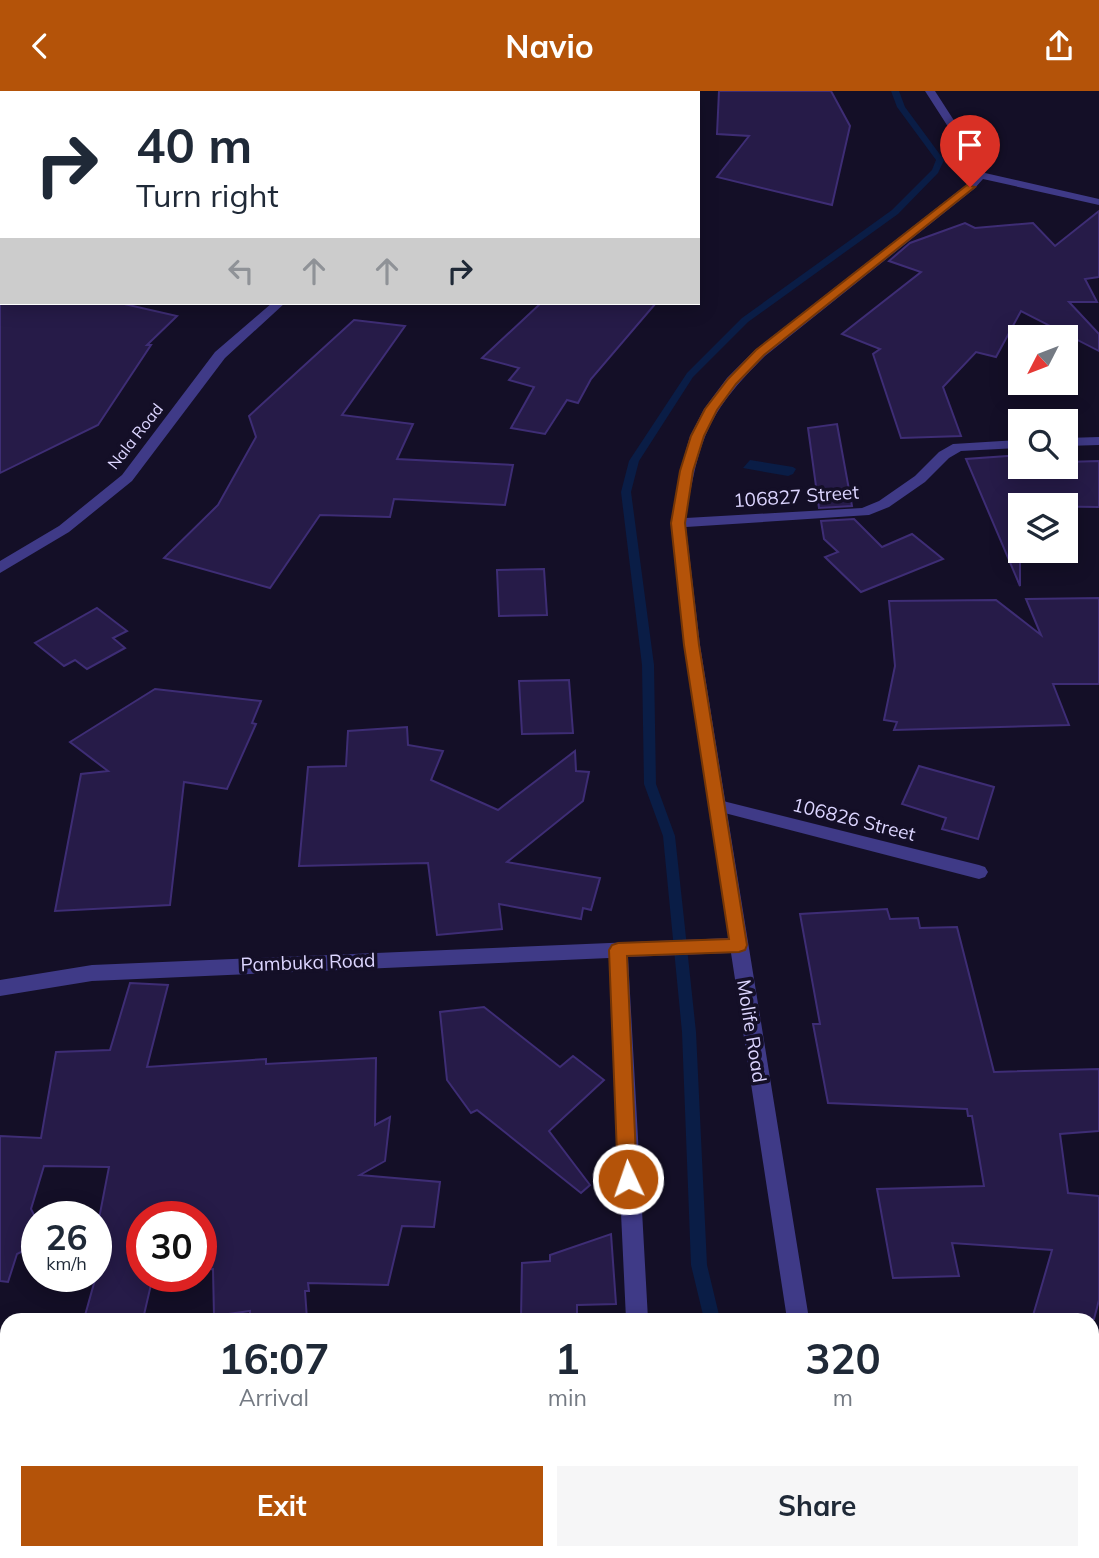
<!DOCTYPE html>
<style>
:root{--surface:#fff;--page:#f6f6f7;--text:#1f2937;--muted:#747a83;--accent:#b45309}
body{margin:0;font-family:Mulish,sans-serif;background:var(--page);color:var(--text);height:100vh;display:flex;flex-direction:column;font-size:26px;white-space:nowrap}
*{box-sizing:border-box;margin:0}
p{font-size:23px;color:var(--muted)}
.icon{flex:none;width:38px;height:38px;fill:none;stroke:currentColor;stroke-width:2;stroke-linecap:round;stroke-linejoin:round}
.map{position:relative;flex:1;overflow:hidden}
.sheet{position:absolute;left:0px;top:1222px;width:1099px;height:247px;display:flex;flex-direction:column;background:var(--surface);border-radius:21px 21px 0 0;box-shadow:0 4px 18px #0003}
.sheet>*{flex:none}
.top-card{position:absolute;left:0px;top:0px;width:700px;height:214px;box-shadow:0 4px 18px #0003;background:#fff;color:var(--text);overflow:hidden}
.needle{width:46px;rotate:228deg}
.fabs{position:absolute;left:1008px;top:234px;display:grid;gap:14px}
.fabs a{display:grid;place-items:center;width:70px;height:70px;border-radius:0px;background:var(--surface);box-shadow:0 4px 18px #0003;font-size:35px}
.speed{position:absolute;left:21px;top:1110px;display:flex;gap:14px;font-size:35px;font-weight:700;text-align:center}
.speed>*{display:grid;place-content:center;width:91px;height:91px;border-radius:50%;background:var(--surface);box-shadow:0 4px 18px #0003;line-height:1}
.speed small{font-size:18px;font-weight:400}
.speed .limit{border:10px solid #d22;background:#fff;color:#111}
.pin{position:absolute;display:grid;place-items:center;width:60px;height:60px;color:#fff;margin:-72px -30px;border-radius:50% 50% 50% 0;rotate:-45deg;box-shadow:0 0 7px #0007}
.pin .icon{rotate:45deg}
.me{position:absolute;width:77px;margin:-38px;rotate:357deg;stroke-linejoin:round;filter:drop-shadow(0 0 5px #0008)}
.turn{display:flex;align-items:center;gap:24px;height:147px;padding:0 21px;font-size:32px}
.turn .icon{width:91px;height:91px;stroke-width:2.5}
.turn b{display:block;font-size:49px;line-height:60px}
.lanes{display:flex;align-items:center;height:66px;padding:0 21px;background:#0003;justify-content:center;gap:35px;direction:ltr}
.lanes .off{opacity:.35}
.eta{display:flex;justify-content:space-evenly;align-items:center;height:119px;text-align:center}
.eta b{font-size:42px;font-weight:700;line-height:49px}
.action{display:flex;gap:14px;margin-top:auto;padding:14px 21px}
.action a{flex:1;height:80px;border-radius:0px;background:var(--accent);color:#fff;font-size:28px;font-weight:700;line-height:80px;text-align:center}
.action a+a{background:var(--page);color:var(--text)}
header{display:flex;justify-content:space-between;align-items:center;height:91px;padding:0 21px;background:var(--accent);color:#fff;font-size:32px;font-weight:700}
.map>svg:first-child{display:block}
.water{fill:#0a1d46}
.lines{fill:none;stroke-linecap:round;stroke-linejoin:round}
.stream{fill:#0a1d46;fill-rule:evenodd}
.building{fill:#261b48;stroke:#3e2d75;stroke-width:2}
.service{fill:#3f3a87;fill-rule:evenodd}
.minor{fill:#3f3a87;fill-rule:evenodd}
.tertiary{fill:#3f3a87;fill-rule:evenodd}
.route{fill:#b45309;stroke:#753606;stroke-width:2}
.labels{text-anchor:middle;stroke-width:7;stroke-linejoin:round;paint-order:stroke}
.far-street-label{font-size:16px;fill:#dcd5ff;stroke:#140f27}
.street-label{font-size:19px;fill:#dcd5ff;stroke:#140f27}
</style>
<header><svg class="icon" aria-label="back" viewBox="0 0 24 24"><path d="M15 5l-7 7 7 7"/></svg>Navio<svg class="icon" aria-label="share" viewBox="0 0 24 24"><path d="M12 15V3M7 8l5-5 5 5M5 13v7h14v-7"/></svg></header>
<div class="map">
<svg width="1099" height="1467" viewBox="0 0 1099 1467">
<rect width="100%" height="100%" fill="#140f27"/>
<path class="water" d="M750,369L793,376L796,378L793,383L788,385L743,377Z"/>
<g class="lines">
<g class="stream">
<path d="M891,0H899L905,16L944,69L938,82L898,123L748,231L693,286L639,370L631,401L654,574L656,693L675,745L684,828L696,941L707,1174L720,1228H704L691,1174L682,941L663,745L644,693L642,574L621,401L629,370L687,282L742,227L892,119L932,79L936,69L897,16Z"/>
<rect x="738" y="1461" width="18" height="6"/>
</g>
</g>
<g class="building">
<path d="M719,0H831L850,35L832,114L717,86L749,45L717,43Z"/>
<path d="M1099,120V186L1085,188L1097,211H1069L1099,243V260L1021,220L996,266L976,261L943,296L961,345L901,347L873,263L880,258L842,243L921,181L889,170L910,152L965,132L975,137L1033,132L1055,155Z"/>
<path d="M0,212H120L177,225L147,254H151L98,334L0,382Z"/>
<path d="M541,212H656L591,288L578,312L567,309L545,343L511,337L534,296L509,289L519,277L482,267Z"/>
<path d="M354,229L405,235L342,324L413,333L397,368L513,374L505,414L394,408L390,426L320,424L270,497L164,467L218,414L256,346L249,325Z"/>
<path d="M837,333L852,415L819,417L808,337Z"/>
<path d="M1020,364V376H1066V371L1099,370V416L1020,415V495L966,368Z"/>
<path d="M854,428L882,456L912,443L943,468L861,501L825,466L838,461L824,448L821,430Z"/>
<path d="M544,478L547,524L499,525L497,479Z"/>
<path d="M1099,507V593H1053L1069,634L894,639L897,631L884,629L895,575L889,510L996,509L1041,544L1026,508Z"/>
<path d="M97,517L127,540L113,547L125,557L87,578L75,569L64,575L35,552Z"/>
<path d="M569,589L573,642L522,643L519,590Z"/>
<path d="M155,598L261,610L252,632L256,633L227,698L184,691L170,814L55,820L81,683L108,680L70,651Z"/>
<path d="M407,636L408,654L443,660L431,689L498,719L575,660L576,680L589,681L583,710L507,771L600,787L591,819L583,817L581,828L499,813L502,838L437,844L428,772L299,775L308,676L346,675L348,640Z"/>
<path d="M919,675L994,696L978,748L942,738L946,727L902,713Z"/>
<path d="M887,818L890,828L918,827L920,837L957,836L994,981L1099,978V1040L1060,1043L1068,1102L1099,1105V1209L1094,1228H1032L1052,1159L952,1152L959,1185L893,1187L877,1098L984,1095L972,1025H968L967,1018L828,1012L813,933H820L800,823Z"/>
<path d="M130,892L168,894L147,976L266,968V973L376,967L375,1034L390,1026L385,1070L360,1084L440,1091L434,1136L402,1135L388,1194L308,1192L309,1200H305L307,1228H250V1220L214,1225L213,1178L201,1179V1125H142V1185H153L143,1228H84L96,1185V1143L109,1076L44,1075L31,1118L37,1130V1153L17,1163L8,1191L0,1190V1045L41,1047L56,961L110,959Z"/>
<path d="M484,916L560,976L573,965L604,989L549,1040L590,1094L581,1102L477,1019L471,1022L447,989L440,921Z"/>
<path d="M611,1143L616,1213L577,1214V1228H521L522,1172L550,1170V1164Z"/>
</g>
<g class="lines">
<path class="service" d="M719,709L979,774L985,776L988,781L985,786L979,788L713,719L710,715L713,711Z"/>
<g class="minor">
<path d="M925,0H935L982,73L985,82L1099,108V114L983,88L974,98L765,265C707,322 699,348 686,427L862,417L879,410L915,385L939,361L953,353L1020,349V357L961,360L949,367L925,391L889,416L869,424L686,436L700,554L809,1228H787L731,862L628,866L648,1228H626L609,867L92,890L0,905V889L92,874L729,847L684,554L671,432L680,380L690,345L704,318L727,287L755,259L966,94L974,84L972,73Z"/>
<path d="M1099,346V354L1066,355V347Z"/>
<path d="M1092,1320L1099,1321V1343L1092,1342Z"/>
<path d="M669,1461H693L694,1467H670Z"/>
<path d="M823,1461H847L849,1467H825Z"/>
</g>
<g class="tertiary">
<rect x="402" y="0" width="10" height="2"/>
<path d="M272,212H285L225,267L132,390L69,441L0,482V470L59,435L122,384L215,261Z"/>
</g>
</g>
<path class="route" d="M967,94L975,96L764,264L736,293L717,319L704,345L693,380L685,432L699,554L747,854L745,859L739,861L627,865L637,1088L635,1094L628,1097L621,1094L618,1088L609,859L612,854L618,852L729,848L684,554L671,432L680,380L691,345L705,318L728,288L756,259Z"/>
<g class="labels">
<g class="far-street-label">
<text transform="translate(135 345) rotate(-52)" y="6">Nala Road</text>
</g>
<g class="street-label">
<text transform="translate(796 405) rotate(-4)" y="7">106827 Street</text>
<text transform="translate(854 728) rotate(14)" y="7">106826 Street</text>
<text transform="translate(308 871) rotate(-2)" y="7">Pambuka Road</text>
<text transform="translate(752 940) rotate(81)" y="7">Molife Road</text>
</g>
</g>
</svg>
<div class="fabs">
<a><svg class="needle" viewBox="-14 -14 28 28"><path d="M0-13l5 13h-10z" fill="#e53935"/><path d="M0 13l5-13h-10z" fill="#747a83"/></svg></a>
<a><svg class="icon" aria-label="search" viewBox="0 0 24 24"><circle cx="10" cy="10" r="6"/><path d="M15 15l6 6"/></svg></a>
<a><svg class="icon" aria-label="layers" viewBox="0 0 24 24"><path d="M12 4l9 5-9 5-9-5zM3 14l9 5 9-5"/></svg></a>
</div>
<div class="speed"><div>26<small>km/h</small></div><div class="limit">30</div></div>
<div class="pin" style="left:970px;top:96px;background:#d93025"><svg class="icon" aria-label="arrive" viewBox="0 0 24 24"><path d="M6 21V4h12l-3 4 3 4H6"/></svg></div>
<svg class="me" style="left:628px;top:1088px" viewBox="-20 -20 40 40"><circle r="17" fill="#b45309" stroke="#fff" stroke-width="3"/><path d="M0-11L8 9 0 5-8 9z" fill="#fff"/></svg>
<div class="top-card">
<div class="turn"><svg class="icon" aria-label="right" viewBox="0 0 24 24"><path d="M7 20v-9h11M14 6l5 5-5 5"/></svg><div><b>40 m</b>Turn right</div></div>
<div class="lanes"><svg class="icon off" aria-label="left" viewBox="0 0 24 24"><path d="M17 20v-9H6M10 6l-5 5 5 5"/></svg><svg class="icon off" aria-label="ahead" viewBox="0 0 24 24"><path d="M12 20V5M6 11l6-6 6 6"/></svg><svg class="icon off" aria-label="ahead" viewBox="0 0 24 24"><path d="M12 20V5M6 11l6-6 6 6"/></svg><svg class="icon" aria-label="right" viewBox="0 0 24 24"><path d="M7 20v-9h11M14 6l5 5-5 5"/></svg></div>
</div>
<section class="sheet">
<div class="eta">
<div><b>16:07</b><p>Arrival</p></div>
<div><b>1</b><p>min</p></div>
<div><b>320</b><p>m</p></div>
</div>
<div class="action"><a>Exit</a><a>Share</a></div>
</section>
</div>
